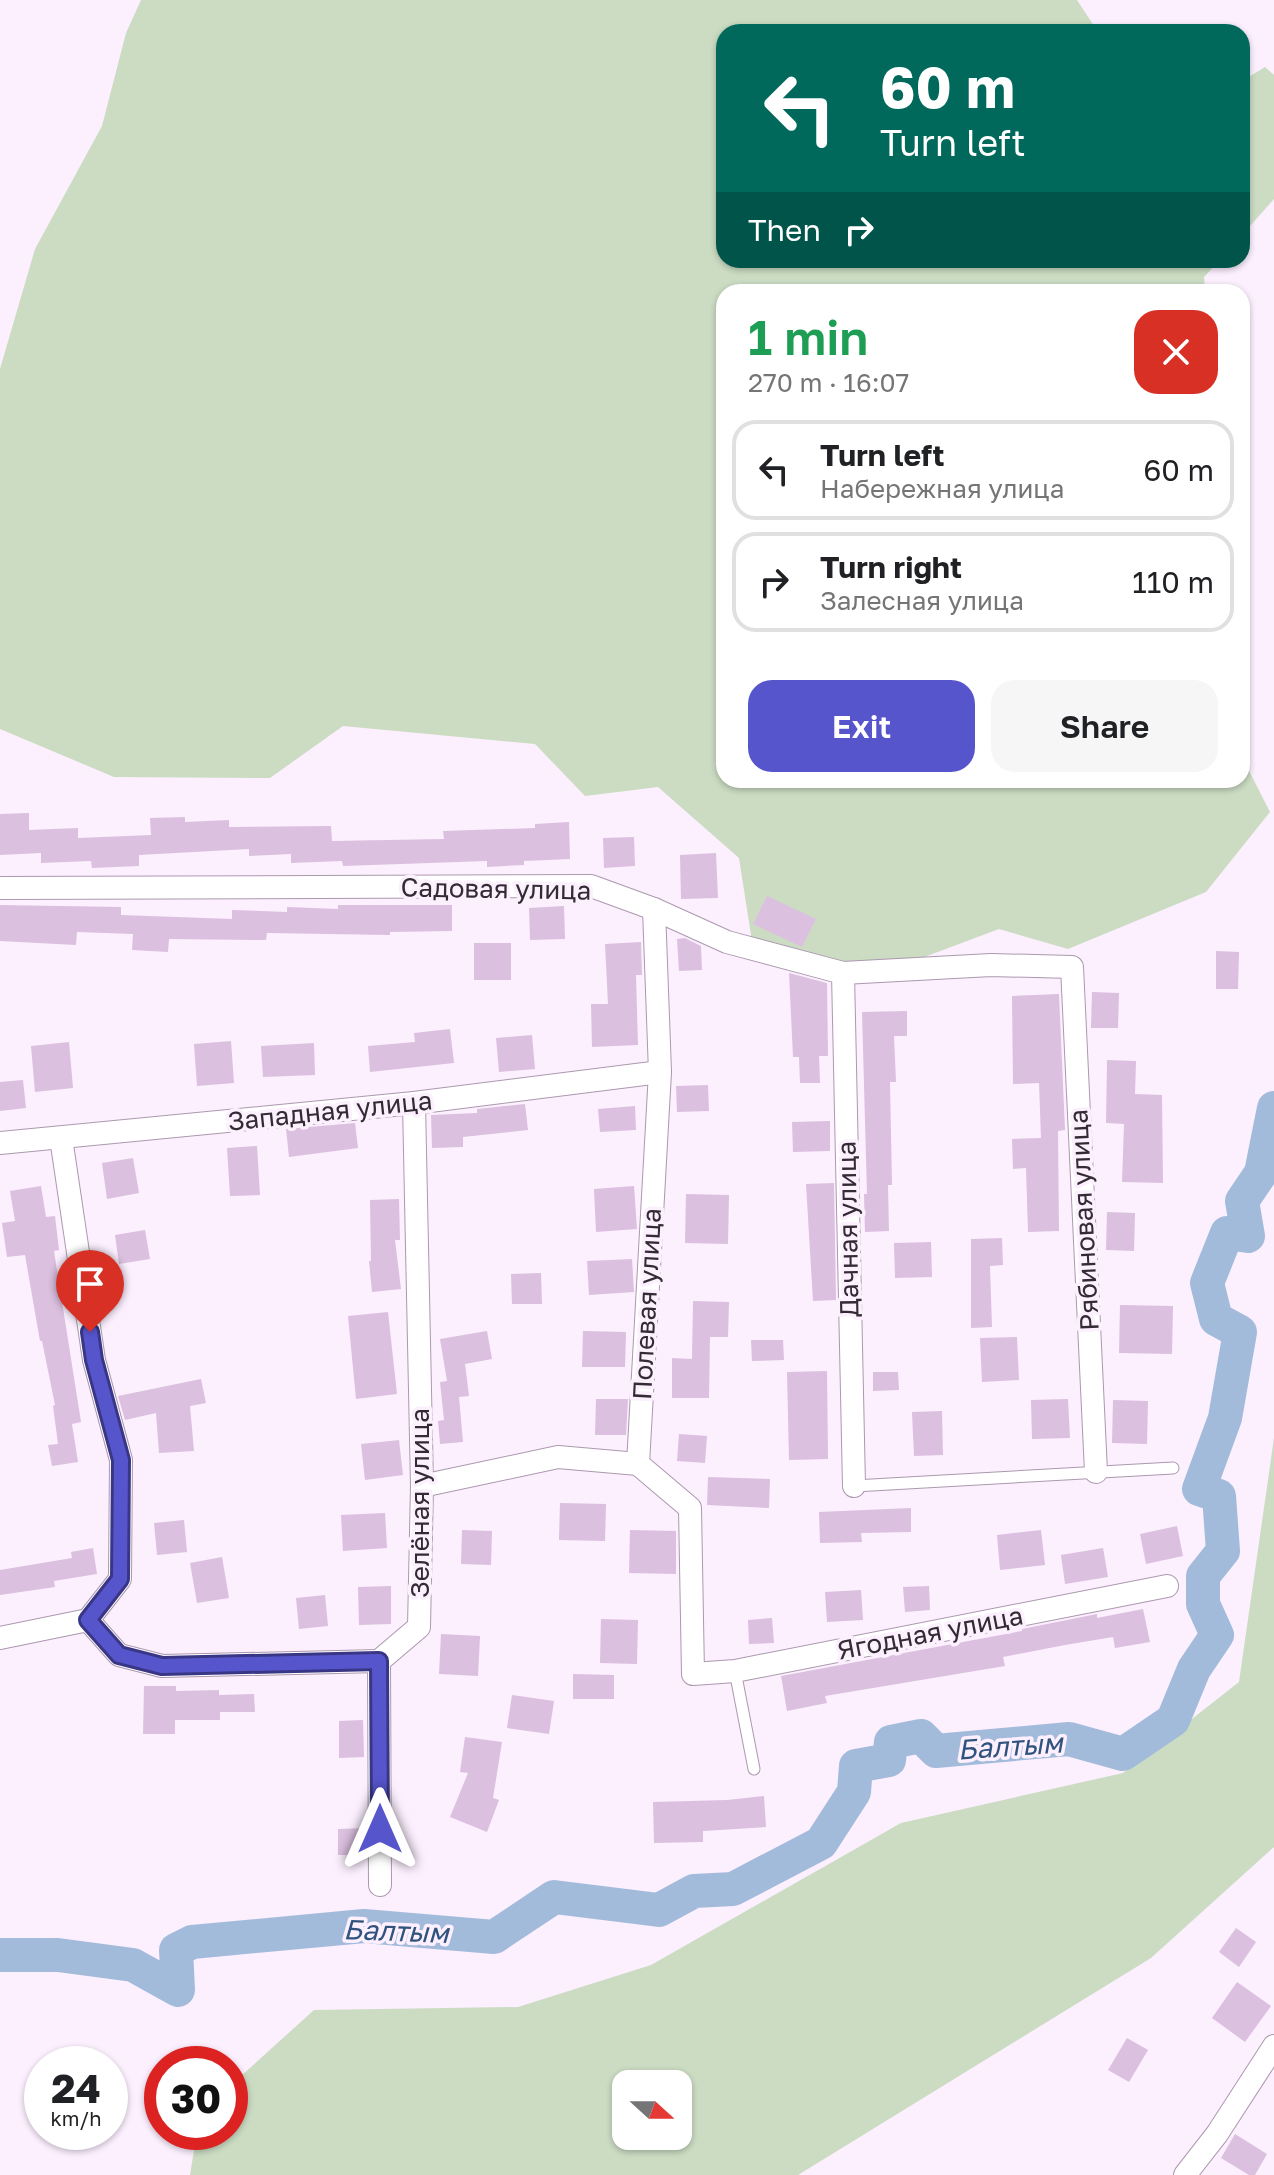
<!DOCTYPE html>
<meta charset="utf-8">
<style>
:root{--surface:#fff;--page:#f6f6f6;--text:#202124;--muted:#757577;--line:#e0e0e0;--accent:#5755cc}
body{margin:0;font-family:"Golos Text",sans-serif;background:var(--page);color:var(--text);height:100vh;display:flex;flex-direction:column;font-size:30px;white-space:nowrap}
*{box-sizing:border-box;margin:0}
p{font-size:26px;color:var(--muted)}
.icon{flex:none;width:44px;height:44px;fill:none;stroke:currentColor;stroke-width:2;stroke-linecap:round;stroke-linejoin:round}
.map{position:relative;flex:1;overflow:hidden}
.panel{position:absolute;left:716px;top:284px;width:534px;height:504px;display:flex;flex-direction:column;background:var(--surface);border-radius:24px;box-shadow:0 2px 6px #0004}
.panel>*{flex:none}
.guide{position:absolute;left:716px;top:24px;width:534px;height:244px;border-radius:24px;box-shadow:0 2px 6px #0004;background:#00695c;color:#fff;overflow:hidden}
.needle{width:52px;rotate:111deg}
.controls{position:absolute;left:612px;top:2070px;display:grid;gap:16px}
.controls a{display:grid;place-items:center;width:80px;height:80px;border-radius:16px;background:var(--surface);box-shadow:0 2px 6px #0004;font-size:40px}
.speed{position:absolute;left:24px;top:2046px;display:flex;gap:16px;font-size:40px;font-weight:700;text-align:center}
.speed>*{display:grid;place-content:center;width:104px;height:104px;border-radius:50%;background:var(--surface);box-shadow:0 2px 6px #0004;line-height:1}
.speed small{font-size:20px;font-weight:400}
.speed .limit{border:12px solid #d22;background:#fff;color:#111}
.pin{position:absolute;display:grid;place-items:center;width:68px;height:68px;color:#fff;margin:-82px -34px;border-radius:50% 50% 50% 0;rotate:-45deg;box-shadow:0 0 8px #0007}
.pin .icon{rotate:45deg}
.me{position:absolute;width:88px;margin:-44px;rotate:0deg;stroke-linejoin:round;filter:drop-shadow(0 0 6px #0008)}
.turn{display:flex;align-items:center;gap:28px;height:168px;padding:0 32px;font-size:36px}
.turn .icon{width:104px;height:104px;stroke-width:2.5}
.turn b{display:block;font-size:56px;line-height:68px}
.then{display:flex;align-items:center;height:76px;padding:0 32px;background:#0003;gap:16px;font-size:30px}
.round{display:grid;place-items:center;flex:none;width:84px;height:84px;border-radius:24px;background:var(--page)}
.overview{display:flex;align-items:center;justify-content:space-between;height:136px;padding:0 32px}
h1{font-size:48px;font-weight:600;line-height:60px;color:#1e9e55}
.button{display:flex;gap:16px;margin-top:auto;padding:16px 32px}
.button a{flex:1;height:92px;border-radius:24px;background:var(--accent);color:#fff;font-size:32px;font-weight:600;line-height:92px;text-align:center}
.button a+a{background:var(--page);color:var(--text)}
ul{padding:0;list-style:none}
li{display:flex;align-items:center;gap:24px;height:100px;margin:0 16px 12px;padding:0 16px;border:4px solid var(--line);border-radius:24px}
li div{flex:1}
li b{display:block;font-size:30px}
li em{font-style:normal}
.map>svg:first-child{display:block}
.green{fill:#cbdcc3;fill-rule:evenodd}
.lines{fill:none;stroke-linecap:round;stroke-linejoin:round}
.river{stroke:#a3bbdb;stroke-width:34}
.building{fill:#dbc0df}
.service-casing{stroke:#ac98af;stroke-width:13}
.minor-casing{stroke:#ac98af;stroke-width:24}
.service{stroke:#fff;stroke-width:11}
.minor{stroke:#fff;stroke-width:22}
.route-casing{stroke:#393785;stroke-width:20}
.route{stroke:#5755cc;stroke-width:14}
.labels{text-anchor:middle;stroke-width:7;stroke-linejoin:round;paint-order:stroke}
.street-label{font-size:26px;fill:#332b34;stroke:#fceffe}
.water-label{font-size:28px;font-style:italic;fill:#30537e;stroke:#fceffe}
</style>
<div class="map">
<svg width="1274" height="2175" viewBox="0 0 1274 2175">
<rect width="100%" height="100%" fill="#fceffe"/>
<g class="green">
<path d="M141,0H1077L1098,32H724V260H1220L1204,277L1205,292H724V780H1242V757L1270,812L1206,892L1068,949L999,929L871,977L753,948L739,858L658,787L585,796L535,744L343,726L270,778L114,777L0,729V369L35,249L102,126L126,33Z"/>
<path d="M1265,67L1274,75V199L1242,235V81Z"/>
<path d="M1274,1438V1847L1151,1958L798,2175H190L197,2132H230V2086L314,2010L518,2007L651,1965L901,1823L1123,1773L1239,1682ZM626,2084H678V2136H626Z"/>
</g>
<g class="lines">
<path class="river" d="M0,1955H58L133,1965L178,1990L176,1950L192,1942L364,1926L494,1937L554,1897L659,1910L694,1891L733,1889L821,1843L854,1792L856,1766L889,1760L891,1742L921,1736L936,1751L1069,1739L1123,1754L1173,1720L1194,1669L1217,1635L1203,1604V1576L1223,1551L1219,1496L1199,1489L1225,1418L1240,1332L1216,1319L1207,1283L1227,1233L1248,1236L1242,1201L1261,1173L1274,1108"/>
</g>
<g class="building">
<path d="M29,813V830L78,828V838L151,835L150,818L185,817V822L229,820V827L331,826L332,841L444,839L443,831L535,828V824L569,822L570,859L524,861V865L487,867V861L343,866L342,861L291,863V854L249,856V849L139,855V866L92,868L91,861L41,863V853L0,855V814Z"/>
<path d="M634,837L635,866L604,868L603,838Z"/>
<path d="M716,853L718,898L681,899L680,855Z"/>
<path d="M767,896L816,919L802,947L753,924Z"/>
<path d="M0,905L121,907V915L232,919V910L287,912V907L338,909V905H452V931L390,932V935L267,933L266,940L169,939L168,952L132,950L133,934L77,932L76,945L0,941Z"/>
<path d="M564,906L565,939L530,940L529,908Z"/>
<path d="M685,938L701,946L702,970L679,971L677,939Z"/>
<path d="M641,942L642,975H636L638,1045L592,1047L591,1004H608L605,944Z"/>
<rect x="474" y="943" width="37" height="37"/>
<path d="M1216,951L1239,952L1238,989H1216Z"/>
<path d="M789,973L827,983L828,1056H819L820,1083H800L799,1057H793Z"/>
<path d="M1092,992L1119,993L1118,1028H1091Z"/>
<path d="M1059,994L1065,1130L1058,1131L1059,1231L1028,1232L1026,1168L1013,1169L1012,1139L1041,1138L1039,1083L1013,1084L1012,996Z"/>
<path d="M907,1011V1036H894L896,1082H890L892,1185H888L889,1231L865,1232L864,1194H867L862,1012Z"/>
<path d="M450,1029L454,1063L370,1072L368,1046L415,1042L414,1033Z"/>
<path d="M532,1035L535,1069L499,1072L496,1038Z"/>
<path d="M231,1041L234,1083L197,1086L194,1044Z"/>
<path d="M69,1042L73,1088L35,1092L31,1046Z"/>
<path d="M314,1043L315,1075L263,1077L261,1046Z"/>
<path d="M1107,1060L1136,1061L1135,1094L1162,1095L1163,1183L1122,1182L1124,1124L1106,1123Z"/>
<path d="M23,1080L26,1108L0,1111V1082Z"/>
<path d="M708,1085L709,1111L677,1112L676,1086Z"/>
<path d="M525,1104L528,1130L463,1137V1147L432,1148L431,1115L477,1113V1109Z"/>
<path d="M635,1106L636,1130L600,1132L598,1109Z"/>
<path d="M830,1121V1151L793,1152L792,1122Z"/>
<path d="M355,1123L358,1148L289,1157L286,1129Z"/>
<path d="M257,1146L260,1195L230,1196L227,1148Z"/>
<path d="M133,1158L139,1193L107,1199L102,1163Z"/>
<path d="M834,1183L836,1300L813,1301L806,1184Z"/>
<path d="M41,1186L46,1217L55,1216L59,1250L54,1251L81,1422L72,1424L78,1462L52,1466L48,1445L58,1444L53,1406L55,1405L42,1341H40L25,1255L7,1257L2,1223L15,1221L10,1191Z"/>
<path d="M634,1186L637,1229L596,1232L594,1189Z"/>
<path d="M686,1194L729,1195L728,1244L685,1243Z"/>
<path d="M399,1199L400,1240H395L401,1289L372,1292L369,1261H371L370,1200Z"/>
<path d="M1107,1212L1135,1213L1134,1251L1106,1250Z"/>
<path d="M145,1230L150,1259L119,1264L115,1235Z"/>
<path d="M1002,1238L1003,1265L990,1266L992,1327L971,1328V1239Z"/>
<path d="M931,1242L932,1277L895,1278L894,1243Z"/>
<path d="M632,1259L634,1292L589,1295L587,1261Z"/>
<path d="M541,1273L542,1304H512L511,1274Z"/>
<path d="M693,1301L729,1302L728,1337H710L709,1398H672V1358L692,1359Z"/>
<path d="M1120,1305L1173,1306L1172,1354L1119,1353Z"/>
<path d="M388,1312L397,1394L356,1399L348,1316Z"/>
<path d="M487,1331L492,1359L465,1364L469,1396L459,1397L463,1442L440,1444L438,1421L444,1420L440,1382L447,1381L440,1339Z"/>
<path d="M583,1331L626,1332L625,1367H582Z"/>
<path d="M1017,1337L1019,1380L982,1382L980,1338Z"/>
<path d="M751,1340H783L784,1360L752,1361Z"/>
<path d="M827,1371L828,1459L789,1460L787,1372Z"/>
<path d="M873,1372H898L899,1390L873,1391Z"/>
<path d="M201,1379L206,1403L190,1406L194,1451L159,1453L156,1413L125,1420L118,1396Z"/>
<path d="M596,1399H628L626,1435H595Z"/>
<path d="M1068,1399L1070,1438L1032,1439L1031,1400Z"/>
<path d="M1113,1400L1148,1401L1147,1444L1112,1443Z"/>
<path d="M942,1411L943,1455L914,1456L912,1412Z"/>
<path d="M679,1434L707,1436L705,1463L677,1461Z"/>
<path d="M399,1440L403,1475L365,1480L361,1444Z"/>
<path d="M708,1477L770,1479L769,1508L707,1505Z"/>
<path d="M560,1503L606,1504L605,1541L559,1540Z"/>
<path d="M911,1508V1532L861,1533L862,1542L820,1543L819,1512Z"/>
<path d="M385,1513L387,1548L343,1551L341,1515Z"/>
<path d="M184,1520L187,1552L157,1555L154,1523Z"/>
<path d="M1177,1526L1183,1556L1146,1564L1140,1534Z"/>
<path d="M462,1530L492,1531L491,1565L461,1564Z"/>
<path d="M630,1530L676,1531V1574L629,1573Z"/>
<path d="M1041,1530L1045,1565L1000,1570L997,1535Z"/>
<path d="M93,1548L97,1574L54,1581L55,1587L0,1595V1570L72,1558L71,1552Z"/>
<path d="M1103,1548L1108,1577L1065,1584L1061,1555Z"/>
<path d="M222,1557L229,1598L197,1603L190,1563Z"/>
<path d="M391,1586V1624L359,1625L358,1587Z"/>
<path d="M929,1586L930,1610L905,1612L903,1587Z"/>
<path d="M861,1590L863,1620L827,1622L825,1592Z"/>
<path d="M325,1595L328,1626L299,1629L296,1598Z"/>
<path d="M1143,1609L1150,1642L1115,1648L1113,1637L1065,1645L1003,1657L1005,1666L825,1696L827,1703L787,1711L781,1676L1022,1631V1629L1097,1614V1618Z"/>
<path d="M772,1618L774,1643L749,1644L748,1620Z"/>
<path d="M601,1619L638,1620L637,1664L600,1663Z"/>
<path d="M441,1634L480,1636L478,1676L439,1674Z"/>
<path d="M573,1674L614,1675V1699H573Z"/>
<path d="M144,1686H176V1691L219,1690V1695L254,1694L255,1712H220V1720H175V1734H143Z"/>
<path d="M512,1695L554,1701L549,1734L507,1728Z"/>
<path d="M363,1720L364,1757L339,1758V1721Z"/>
<path d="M465,1737L502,1742L493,1798L499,1800L487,1832L450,1817L468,1773L460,1772Z"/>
<path d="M764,1796L766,1827L703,1831V1842L654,1843L653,1802L727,1800Z"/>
<path d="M366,1828V1855H338V1829Z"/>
<path d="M1236,1928L1256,1942L1239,1967L1219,1952Z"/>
<path d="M1237,1982L1271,2006L1245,2042L1212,2018Z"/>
<path d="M1127,2038L1148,2050L1129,2082L1108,2070Z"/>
<path d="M1235,2134L1267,2154L1255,2175H1249L1221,2158Z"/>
</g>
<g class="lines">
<defs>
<g id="service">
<path d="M854,1486L1173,1468"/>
<path d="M735,1671L754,1769"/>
</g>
<g id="minor">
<path d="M0,888L591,886L654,909L727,942L843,973L991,965L1072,967L1096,1472"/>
<path d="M654,909L660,1072L638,1464L690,1508L693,1674L735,1671L1167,1586"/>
<path d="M843,973L854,1486"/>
<path d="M61,1138L94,1360L121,1460L120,1579L88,1620"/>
<path d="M0,1143L414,1103L660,1072"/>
<path d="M422,1486L558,1457L638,1464"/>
<path d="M0,1638L88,1620L119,1655L162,1666L379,1661"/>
<path d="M380,1885L379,1661L419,1627L422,1486L414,1103"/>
<path d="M1185,2175L1217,2134L1274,2046"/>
</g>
</defs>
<use href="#service" class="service-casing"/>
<use href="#minor" class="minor-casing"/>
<use href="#service" class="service"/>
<use href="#minor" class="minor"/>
</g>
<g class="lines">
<defs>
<path id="route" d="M90,1332L94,1360L121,1460L120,1579L88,1620L119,1655L162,1666L379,1661L380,1829"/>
</defs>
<use href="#route" class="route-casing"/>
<use href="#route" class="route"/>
</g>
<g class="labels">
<g class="street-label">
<text transform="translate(496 889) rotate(1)" y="9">Садовая улица</text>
<text transform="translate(330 1111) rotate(-6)" y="9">Западная улица</text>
<text transform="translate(1084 1220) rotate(-93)" y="9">Рябиновая улица</text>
<text transform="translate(848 1229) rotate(-91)" y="9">Дачная улица</text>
<text transform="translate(647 1304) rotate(-87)" y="9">Полевая улица</text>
<text transform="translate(420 1503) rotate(-90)" y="9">Зелёная улица</text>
<text transform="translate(930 1633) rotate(-11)" y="9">Ягодная улица</text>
</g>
<g class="water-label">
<text transform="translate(1010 1746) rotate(-4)" y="10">Балтым</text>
<text transform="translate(396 1931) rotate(2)" y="10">Балтым</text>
</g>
</g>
</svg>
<div class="controls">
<a><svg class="needle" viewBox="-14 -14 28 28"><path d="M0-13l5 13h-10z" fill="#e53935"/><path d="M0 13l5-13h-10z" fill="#757577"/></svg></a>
</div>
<div class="speed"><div>24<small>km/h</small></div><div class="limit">30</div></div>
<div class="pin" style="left:90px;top:1332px;background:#d93025"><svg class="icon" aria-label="arrive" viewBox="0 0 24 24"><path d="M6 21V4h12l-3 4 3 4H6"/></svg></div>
<svg class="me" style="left:380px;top:1829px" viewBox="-20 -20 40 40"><path d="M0-17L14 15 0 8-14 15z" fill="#5755cc" stroke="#fff" stroke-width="4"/></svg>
<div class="guide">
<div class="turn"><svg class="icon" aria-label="left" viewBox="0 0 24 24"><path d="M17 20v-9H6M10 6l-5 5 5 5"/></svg><div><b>60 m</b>Turn left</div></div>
<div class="then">Then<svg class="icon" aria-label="right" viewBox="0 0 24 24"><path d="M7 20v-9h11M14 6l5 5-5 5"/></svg></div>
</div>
<section class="panel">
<div class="overview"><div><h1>1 min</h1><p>270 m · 16:07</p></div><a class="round" style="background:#d93025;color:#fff"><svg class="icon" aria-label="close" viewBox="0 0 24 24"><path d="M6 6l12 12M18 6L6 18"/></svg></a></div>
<ul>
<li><svg class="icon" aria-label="left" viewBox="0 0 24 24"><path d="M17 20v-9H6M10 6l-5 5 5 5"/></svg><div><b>Turn left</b><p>Набережная улица</p></div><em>60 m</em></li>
<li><svg class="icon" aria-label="right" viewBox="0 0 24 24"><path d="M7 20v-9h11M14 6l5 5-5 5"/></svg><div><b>Turn right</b><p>Залесная улица</p></div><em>110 m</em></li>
</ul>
<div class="button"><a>Exit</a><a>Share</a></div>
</section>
</div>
